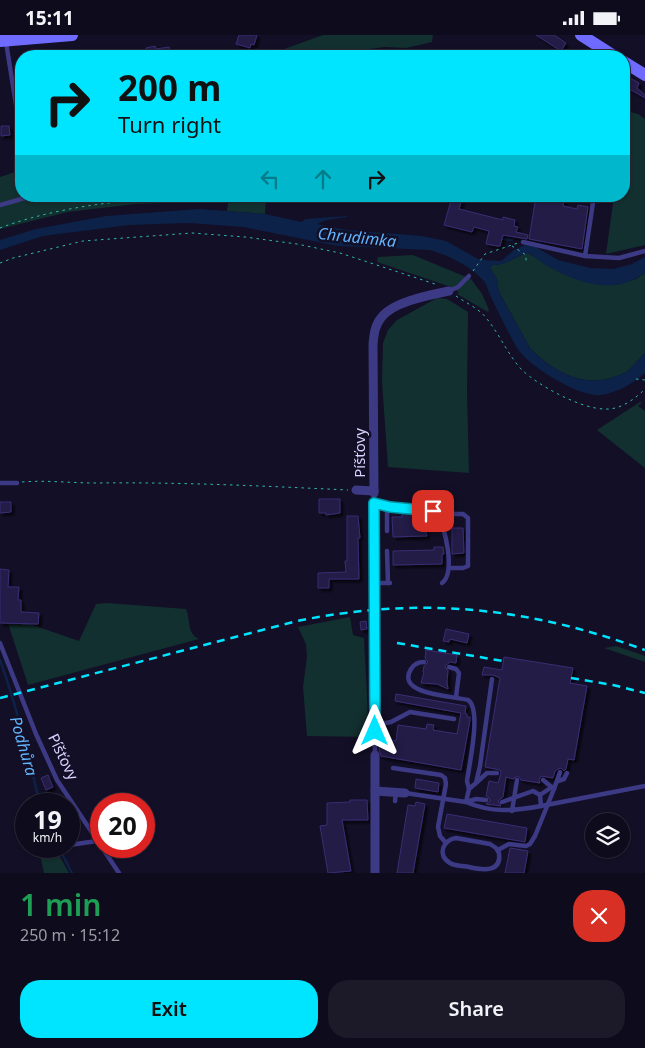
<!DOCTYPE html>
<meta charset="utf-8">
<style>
:root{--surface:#0e0b1c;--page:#1c1929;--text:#f1f3f6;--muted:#9b9ba3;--line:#2e2b3b;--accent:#00e5ff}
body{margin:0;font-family:"Noto Sans",sans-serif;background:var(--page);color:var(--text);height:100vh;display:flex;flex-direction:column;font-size:19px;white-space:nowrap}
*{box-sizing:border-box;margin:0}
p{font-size:16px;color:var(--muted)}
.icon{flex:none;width:28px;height:28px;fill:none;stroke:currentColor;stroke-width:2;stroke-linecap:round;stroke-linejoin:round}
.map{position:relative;height:838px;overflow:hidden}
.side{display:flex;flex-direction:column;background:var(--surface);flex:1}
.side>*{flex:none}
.guide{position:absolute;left:15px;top:15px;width:615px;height:152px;border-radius:20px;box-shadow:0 1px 4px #0004,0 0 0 1px var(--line);background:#00e5ff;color:#111;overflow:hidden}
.controls{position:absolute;left:585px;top:778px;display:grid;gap:10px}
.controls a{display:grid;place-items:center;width:45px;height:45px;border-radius:50%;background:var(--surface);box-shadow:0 1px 4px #0004,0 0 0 1px var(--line);font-size:25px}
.speed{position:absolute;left:15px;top:758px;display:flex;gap:10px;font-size:25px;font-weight:700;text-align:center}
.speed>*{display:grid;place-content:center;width:65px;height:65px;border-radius:50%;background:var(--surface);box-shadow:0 1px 4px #0004,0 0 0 1px var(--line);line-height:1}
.speed small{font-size:12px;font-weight:400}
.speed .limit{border:8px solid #d22;background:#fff;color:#111}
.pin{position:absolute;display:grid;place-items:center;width:42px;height:42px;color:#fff;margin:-21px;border-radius:10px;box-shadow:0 2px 8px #0006}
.me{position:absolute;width:55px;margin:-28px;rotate:0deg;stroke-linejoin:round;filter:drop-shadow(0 0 4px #0008)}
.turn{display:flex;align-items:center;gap:18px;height:105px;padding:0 20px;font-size:22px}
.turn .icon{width:65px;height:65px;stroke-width:2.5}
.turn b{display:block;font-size:35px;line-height:42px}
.lanes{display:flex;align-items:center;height:48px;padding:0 20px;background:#0003;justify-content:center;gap:25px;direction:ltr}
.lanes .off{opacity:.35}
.round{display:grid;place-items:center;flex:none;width:52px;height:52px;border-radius:20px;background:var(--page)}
.head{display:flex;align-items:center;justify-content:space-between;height:85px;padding:0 20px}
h1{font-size:30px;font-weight:600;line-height:38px;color:#1e9e55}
.cta{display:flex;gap:10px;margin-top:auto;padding:10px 20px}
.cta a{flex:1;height:58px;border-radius:20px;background:var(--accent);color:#111;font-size:20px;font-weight:600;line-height:58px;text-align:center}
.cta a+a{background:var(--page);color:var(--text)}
.status{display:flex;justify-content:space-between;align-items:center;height:35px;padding:0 25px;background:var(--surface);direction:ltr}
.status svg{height:14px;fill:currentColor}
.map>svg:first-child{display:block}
.green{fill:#12302f}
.water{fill:#0c2248}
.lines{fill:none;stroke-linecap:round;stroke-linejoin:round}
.stream{stroke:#0c2248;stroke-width:2.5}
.building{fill:#241b47;stroke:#3b2d73;filter:url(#shadow)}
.path{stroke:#2fb8b0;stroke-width:1;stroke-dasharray:2.5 4;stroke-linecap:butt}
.lane{stroke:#3d3a85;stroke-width:4.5}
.street{stroke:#3d3a85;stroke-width:9}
.secondary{stroke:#6f6bff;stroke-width:12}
.rail{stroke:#00e5ff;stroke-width:2.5;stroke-dasharray:8 6;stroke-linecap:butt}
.route-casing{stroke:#0095a6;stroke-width:12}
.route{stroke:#00e5ff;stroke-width:9}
.labels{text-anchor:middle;stroke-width:5;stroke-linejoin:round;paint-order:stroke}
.street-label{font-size:15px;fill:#d9d4ff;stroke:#130f26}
.water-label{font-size:16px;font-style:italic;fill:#62b6ff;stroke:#130f26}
</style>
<div class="status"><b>15:11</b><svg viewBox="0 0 49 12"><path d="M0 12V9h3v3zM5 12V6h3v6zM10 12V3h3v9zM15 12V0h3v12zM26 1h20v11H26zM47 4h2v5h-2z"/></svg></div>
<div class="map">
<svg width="645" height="838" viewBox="0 0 645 838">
<defs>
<filter id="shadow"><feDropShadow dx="3" dy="3" stdDeviation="1" flood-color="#0009"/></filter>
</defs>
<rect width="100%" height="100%" fill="#130f26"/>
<g class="green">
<path d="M323,0H433L432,7L406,13L385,12L354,16L343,21H265Z"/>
<path d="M626,76L638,79L645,84V210L606,219L614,161H624V91Z"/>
<path d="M21,135V161H220L219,166L135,169L68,177L0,194V142Z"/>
<path d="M226,161H266L265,179L227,176L228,169Z"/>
<path d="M528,218L563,239L616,250L636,244L645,238V318C639,324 633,332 625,338C621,340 615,341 611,343C581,352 551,335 530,313L499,257L497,244L490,233L492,230C508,230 513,222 528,218Z"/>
<path d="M413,220L471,244L482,259L489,275L488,277L457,259L459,257L451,252L377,227L378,222Z"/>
<path d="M437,263L447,264L468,277L467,358L469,438L388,432L382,347L383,308L388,295L397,285Z"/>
<path d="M640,367L642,368L638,371L645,376V433L597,395Z"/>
<path d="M107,568L186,574C191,584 186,598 199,604L28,650L8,588H27L79,606L96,569Z"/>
<path d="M350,582L353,600L364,603L369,702L307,701L303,652L307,622L306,609L298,592Z"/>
<path d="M616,611L645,621V627L604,613Z"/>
<path d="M40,820H59L69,838H44Z"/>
</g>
<path class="water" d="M199,174L265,179L302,187L305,184L347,181V182L326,185L317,189L346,195L422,201L446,206L478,224L484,225L501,226L514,215L525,210L536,212L558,225L590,233L613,234L632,229L645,222V238C612,261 579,248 547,231C540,227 535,221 528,218C513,222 508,230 492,230L490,233L497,244L499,257L530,313C551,335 581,352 611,343C615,341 621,340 625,338C633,332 639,324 645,318V338C632,349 619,357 601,360C580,363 528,331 517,313C508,297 499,279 491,262C488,256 487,249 483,245C470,231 448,220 430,215L338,211L243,192L189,188L129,190L43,201L0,215V205L36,194L106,181Z"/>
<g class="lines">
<g class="stream">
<path d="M503,204L512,205"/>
<path d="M0,625C17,672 28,720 40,769"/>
<path d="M58,811L72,838"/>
</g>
</g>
<g class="building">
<path d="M239,0H257L254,10L251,9L250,13L236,9Z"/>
<path d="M536,0H554L566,8L561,16Z"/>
<path d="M155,11L156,14L169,12L171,21H147L146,13Z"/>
<path d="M624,40L639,48L637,53L645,60V63L624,51Z"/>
<path d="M1,91H9L10,100L1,101Z"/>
<path d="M536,161L564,164L563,171L577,174L578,170L588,172L582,214L529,204Z"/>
<path d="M452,162L462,164L459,174L503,185V182L515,185L514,191L518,192L516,197L528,200L527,204L503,200L500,211H497L486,209L489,196L474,192L472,197L444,190Z"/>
<path d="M319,464H340V478L326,480V478H319Z"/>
<path d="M0,467H11V477L0,478Z"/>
<path d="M416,478L427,479V490L425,494L427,501L393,502L392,482H402V479Z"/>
<path d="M347,481H358L360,503H358L359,544H329V553H318V538L346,537L345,526H347Z"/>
<path d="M452,493H463L464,518L452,519Z"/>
<path d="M434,512H443L444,519H442V529L393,530V516L434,515Z"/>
<path d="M0,534L9,535L8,552H19L18,565H21V577L39,578L38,589L0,588Z"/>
<path d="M366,586L367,594L361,595L360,587Z"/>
<path d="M446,594L469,599L467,608L450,604L449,607L443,606Z"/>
<path d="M426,615L457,620L456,628L450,627L445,631L448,636L447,647L448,654L437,649L421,648L424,637H423L424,631L428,627L425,623Z"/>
<path d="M504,622L573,633L570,648L587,651L574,725L568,724L566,734L564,736L561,733L558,734L555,736L553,743L541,741L539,745L540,748L521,745L518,741L513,744L506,742L503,762L498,766L501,771L486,769L490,766L489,763L486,761L489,746L498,748L501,738L500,735L485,732L500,643L493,640H482L484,632L502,635Z"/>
<path d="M396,659L466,671L465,678L467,679V682H470V685L461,735L381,721L379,715L381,704L396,706L398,690L426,694L427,689L434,690L433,695L457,699L461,678L395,666Z"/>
<path d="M48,740L53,752L46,755L41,743Z"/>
<path d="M416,744L439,748L438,757L415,753Z"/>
<path d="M350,765H367L368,785H342L351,836L328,838L320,791L327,790V768L350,767Z"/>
<path d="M416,767L425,769L413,838H397L408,770L415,771Z"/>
<path d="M447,779L527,793L525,807L444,793Z"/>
<path d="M69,783L76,794L69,798Z"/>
<path d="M26,791V813H24L19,793Z"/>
<path d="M510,813L528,816L524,838H505Z"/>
</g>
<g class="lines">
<g class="path">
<path d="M0,193C36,179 93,168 132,166C164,164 197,168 229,163"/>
<path d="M512,211L526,220V229"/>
<path d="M0,228L13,223L83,206L192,198L245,202L297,209L340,218L438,250"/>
<path d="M473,236L485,219L518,208"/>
<path d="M456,261C466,268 480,274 487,284C500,300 508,320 522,335C539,351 581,374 605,374C620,375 635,364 645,354"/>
<path d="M636,344L645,345"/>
<path d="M22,447C47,445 71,448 95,448C180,447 264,451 348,455"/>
</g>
<g class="lane">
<path d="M6,7L20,95"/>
<path d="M235,161H241"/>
<path d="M594,161L585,221L619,223L645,216"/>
<path d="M0,170L32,161"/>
<path d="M523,207L585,221"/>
<path d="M449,256L458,252L469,241"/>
<path d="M0,448H17"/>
<path d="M374,458L375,720"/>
<path d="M374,468L390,472L434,476"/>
<circle cx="433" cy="481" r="5"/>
<path d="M437,478C445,491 456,538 442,548"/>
<path d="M436,485L445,479H463L468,483V531L463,533H449"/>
<path d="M429,494L444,492"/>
<path d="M387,496V471"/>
<path d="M387,516L388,548"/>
<path d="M374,548H390"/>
<path d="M0,608L36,699L57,745L119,838"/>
<path d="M424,627C418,627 414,629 411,634C395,660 454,661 468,665C482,674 469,730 467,746L469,754L476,748L480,731L492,644"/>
<path d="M449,632L456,634L459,638L456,662"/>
<path d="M375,690L391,687L410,677L454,684"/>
<path d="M393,733L441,740L445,743L446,749L438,792L440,801L446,808"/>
<path d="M543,745L554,754L560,737"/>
<path d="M558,746L564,744L567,738"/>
<path d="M477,747L487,738H497"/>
<path d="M405,758L466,767L469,754"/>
<path d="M540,760L552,752"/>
<path d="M486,765L476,764L466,767C491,778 515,776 541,771L540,760L533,756L502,767"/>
<path d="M395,766L396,757"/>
<path d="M541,771L645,751"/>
<path d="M512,776L517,745"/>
<path d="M456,803L490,809L496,813L499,818C502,838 482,835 469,832C463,831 455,831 450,828C436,820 444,804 456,803Z"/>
<path d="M69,810L97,806"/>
<path d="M49,812L53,811"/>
<path d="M498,815L509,809L526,811L530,809L535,801L554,754"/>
</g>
<g class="street">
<path d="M356,455L374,456"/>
<path d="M374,458L373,309C374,299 375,290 381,283C392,267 430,260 449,256"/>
<path d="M375,720V838"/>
<path d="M375,756L405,758"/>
</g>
<g class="secondary">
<path d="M581,0L614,21"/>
<path d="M0,6L72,0"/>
<path d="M624,27L645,40"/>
</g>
<g class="rail">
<path d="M397,608L503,626"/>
<path d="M571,643L613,650L645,658"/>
<path d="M0,663L297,586C420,561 528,572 645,615"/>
</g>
</g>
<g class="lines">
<defs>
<path id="route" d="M375,696L374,468L390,472L433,476"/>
</defs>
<use href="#route" class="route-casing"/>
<use href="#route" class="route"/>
</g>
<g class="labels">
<g class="street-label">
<text transform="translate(360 418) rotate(-90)" y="5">Píšťovy</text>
<text transform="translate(63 722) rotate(64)" y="5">Píšťovy</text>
</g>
<g class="water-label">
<text transform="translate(357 202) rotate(6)" y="6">Chrudimka</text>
<text transform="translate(24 711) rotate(74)" y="6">Podhůra</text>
</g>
</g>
</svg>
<div class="controls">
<a><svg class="icon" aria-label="layers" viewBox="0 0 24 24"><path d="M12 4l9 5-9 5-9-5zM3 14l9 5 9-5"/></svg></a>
</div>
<div class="speed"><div>19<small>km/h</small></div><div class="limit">20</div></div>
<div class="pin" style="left:433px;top:476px;background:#d93025"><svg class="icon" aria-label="arrive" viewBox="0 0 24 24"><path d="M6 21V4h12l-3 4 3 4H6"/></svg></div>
<svg class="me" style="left:375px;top:696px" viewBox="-20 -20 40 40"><path d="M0-17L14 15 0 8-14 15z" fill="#00e5ff" stroke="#fff" stroke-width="4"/></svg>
<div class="guide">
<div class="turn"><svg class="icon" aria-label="right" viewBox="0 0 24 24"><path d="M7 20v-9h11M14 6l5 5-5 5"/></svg><div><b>200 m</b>Turn right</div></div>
<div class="lanes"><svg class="icon off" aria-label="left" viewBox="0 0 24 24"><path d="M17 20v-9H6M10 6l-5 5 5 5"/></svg><svg class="icon off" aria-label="ahead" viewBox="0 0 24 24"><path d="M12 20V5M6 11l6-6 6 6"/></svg><svg class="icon" aria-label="right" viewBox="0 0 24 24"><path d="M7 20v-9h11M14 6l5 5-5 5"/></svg></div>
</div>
</div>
<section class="side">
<div class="head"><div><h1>1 min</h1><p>250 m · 15:12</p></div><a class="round" style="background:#d93025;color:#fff"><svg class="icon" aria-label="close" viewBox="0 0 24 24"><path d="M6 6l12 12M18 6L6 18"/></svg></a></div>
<div class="cta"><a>Exit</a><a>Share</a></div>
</section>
